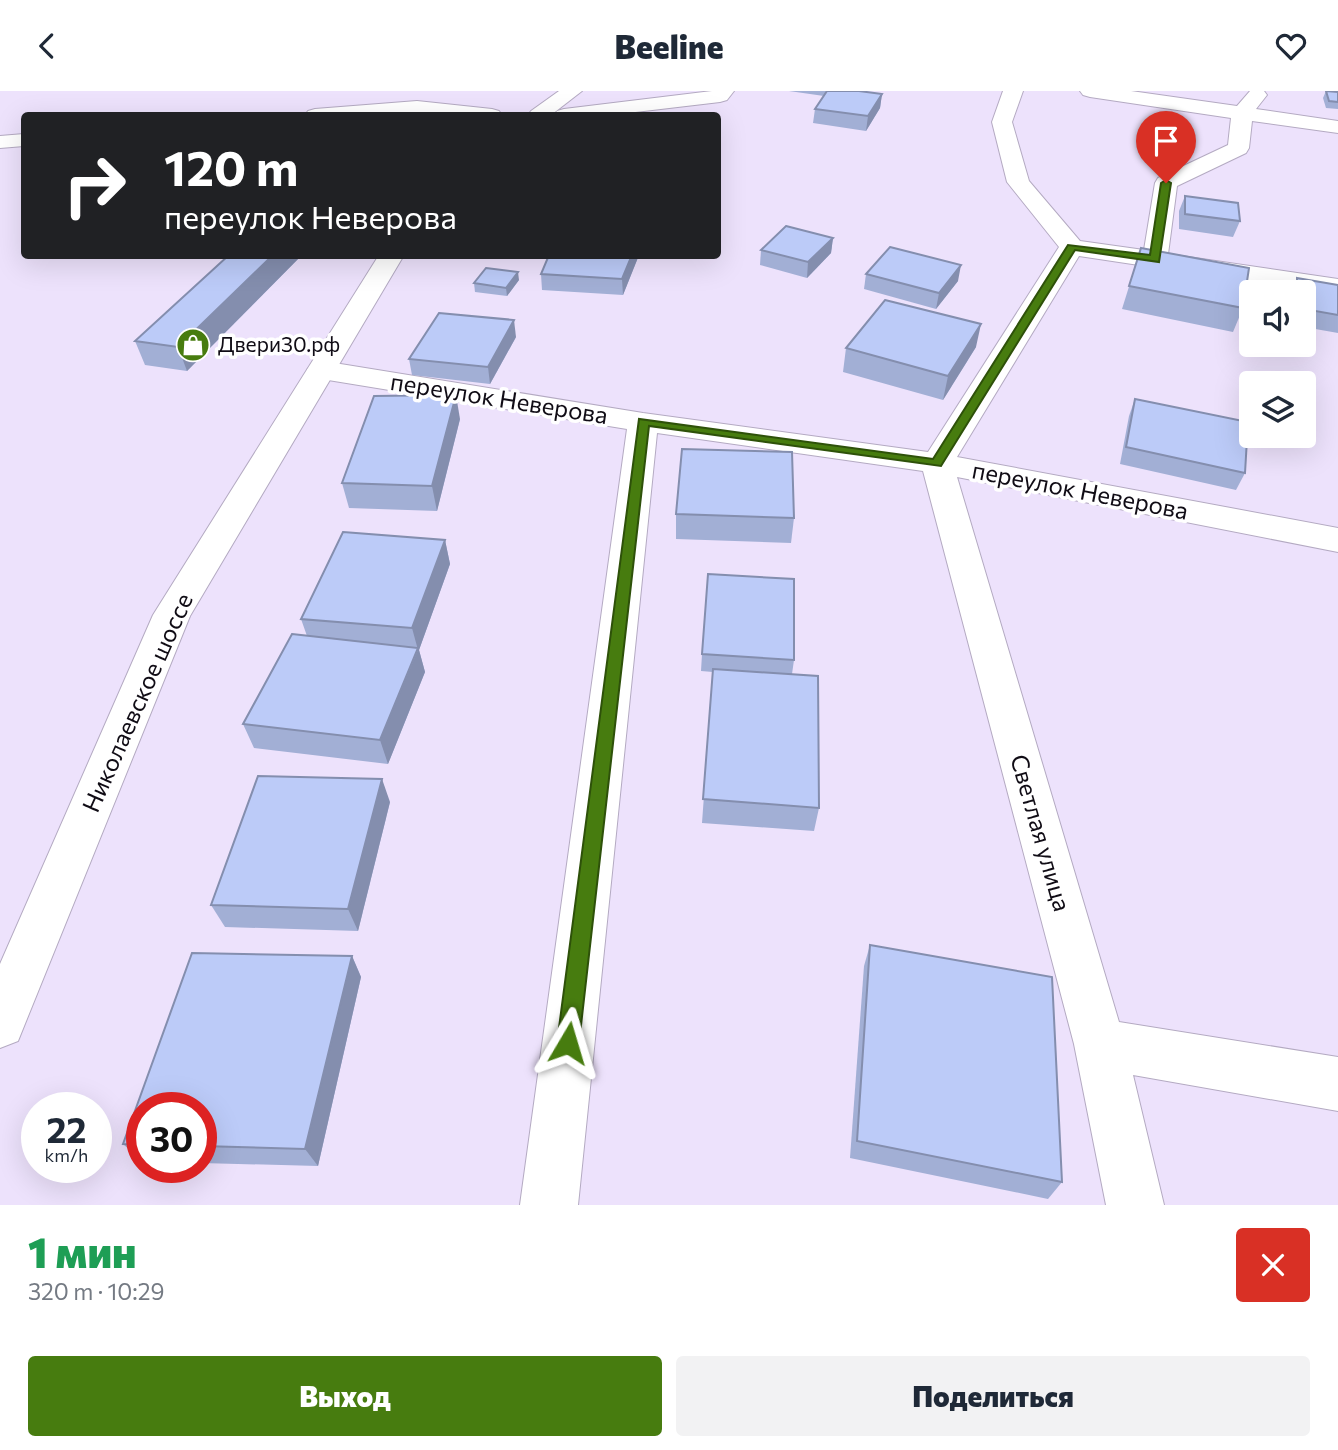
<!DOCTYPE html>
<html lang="ru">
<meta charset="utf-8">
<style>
:root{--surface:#fff;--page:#f2f2f3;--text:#1f2937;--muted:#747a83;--accent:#477c0f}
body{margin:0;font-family:Commissioner,sans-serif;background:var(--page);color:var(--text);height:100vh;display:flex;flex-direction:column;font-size:26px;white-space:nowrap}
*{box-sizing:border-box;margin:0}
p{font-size:23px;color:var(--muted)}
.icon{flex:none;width:38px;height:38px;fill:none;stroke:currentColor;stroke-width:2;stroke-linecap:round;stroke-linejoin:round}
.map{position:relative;height:1114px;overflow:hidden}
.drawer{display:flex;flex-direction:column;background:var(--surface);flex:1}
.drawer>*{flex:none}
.hud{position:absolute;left:21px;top:21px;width:700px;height:147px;border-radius:7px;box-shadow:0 7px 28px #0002;background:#202124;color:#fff;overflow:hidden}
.tools{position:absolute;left:1239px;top:189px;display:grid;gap:14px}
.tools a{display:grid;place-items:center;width:77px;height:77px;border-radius:7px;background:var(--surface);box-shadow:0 7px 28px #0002;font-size:35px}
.speed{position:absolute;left:21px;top:1001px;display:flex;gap:14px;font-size:35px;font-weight:700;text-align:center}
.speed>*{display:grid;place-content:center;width:91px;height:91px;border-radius:50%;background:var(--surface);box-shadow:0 7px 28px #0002;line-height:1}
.speed small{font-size:18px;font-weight:400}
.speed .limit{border:10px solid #d22;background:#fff;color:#111}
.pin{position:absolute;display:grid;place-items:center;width:60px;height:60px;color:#fff;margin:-72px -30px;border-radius:50% 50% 50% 0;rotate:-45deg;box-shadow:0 0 7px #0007}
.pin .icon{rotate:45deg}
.me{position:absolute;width:77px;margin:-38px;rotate:7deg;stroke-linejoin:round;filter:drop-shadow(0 0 5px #0008)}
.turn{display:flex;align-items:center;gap:24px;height:147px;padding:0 28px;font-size:32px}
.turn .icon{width:91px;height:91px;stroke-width:2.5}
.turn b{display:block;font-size:49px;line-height:60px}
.round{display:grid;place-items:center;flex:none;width:74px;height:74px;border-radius:7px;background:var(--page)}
.headline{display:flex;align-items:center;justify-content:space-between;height:119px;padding:0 28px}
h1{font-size:42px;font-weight:800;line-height:52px;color:#1e9e55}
.cta{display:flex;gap:14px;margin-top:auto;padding:14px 28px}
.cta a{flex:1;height:80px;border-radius:7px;background:var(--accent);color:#fff;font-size:28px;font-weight:800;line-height:80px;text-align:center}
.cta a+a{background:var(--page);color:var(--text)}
header{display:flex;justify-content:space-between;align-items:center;height:91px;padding:0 28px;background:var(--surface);font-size:32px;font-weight:800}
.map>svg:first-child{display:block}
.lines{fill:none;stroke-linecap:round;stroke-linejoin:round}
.minor-casing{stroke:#b4aac2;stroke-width:2}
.major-casing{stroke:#b4aac2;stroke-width:2}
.minor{fill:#fff;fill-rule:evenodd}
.major{fill:#fff;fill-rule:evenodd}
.wall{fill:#a2afd5}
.shaded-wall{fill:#848eae}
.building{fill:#bccbf8;stroke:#848eae;stroke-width:2}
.route{fill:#477c0f;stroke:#2e510a;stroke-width:2}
.labels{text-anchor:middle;stroke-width:7;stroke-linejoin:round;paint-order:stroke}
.far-poi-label{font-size:21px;fill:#100c15;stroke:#fff;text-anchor:start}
.street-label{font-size:24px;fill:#100c15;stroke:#fff}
</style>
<header><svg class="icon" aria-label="back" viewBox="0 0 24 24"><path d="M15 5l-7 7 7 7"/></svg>Beeline<svg class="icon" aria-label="heart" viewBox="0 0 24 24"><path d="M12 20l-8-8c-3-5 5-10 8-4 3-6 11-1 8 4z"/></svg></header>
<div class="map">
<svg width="1338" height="1114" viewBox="0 0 1338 1114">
<rect width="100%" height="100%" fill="#ede2fc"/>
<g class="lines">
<defs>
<g id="minor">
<path d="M712,0H734L727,9L720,11L610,24H554L557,20L564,18Z"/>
<path d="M1003,0H1023L1012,31L1029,90L1080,150L1144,159L1155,92L1158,87L1228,54L1231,27L1090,6L1083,4L1080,0H1131L1237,15L1250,0H1264L1267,4L1256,18L1338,30V42L1252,30L1249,57L1246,62L1177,95L1168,163L1338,188V204L1079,165L957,366L1338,437V461L957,386L1119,931L1338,966V1020L1133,984L1164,1114H1106L1074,953L923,380L657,342L578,1114H520L627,338L322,288L312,285L307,279L312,273L322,270L643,322L928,361L1059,156L1007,91L992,31Z"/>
<path d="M417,10L492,18L499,20L502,24H305L308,20L315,18Z"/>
<path d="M24,43V55L0,57V45Z"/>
</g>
<g id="major">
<path d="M559,0H582L551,24H528L531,20Z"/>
<path d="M379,164H404L190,525L18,950L0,957V873L153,524Z"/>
</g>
</defs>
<use href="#minor" class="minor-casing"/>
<use href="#major" class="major-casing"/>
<use href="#minor" class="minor"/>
<use href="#major" class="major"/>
</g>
<g class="wall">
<path d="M789,0H859L882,3L880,17L866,40L813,32L815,18L824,5Z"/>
<path d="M1326,0L1338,1V18L1326,17L1323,7Z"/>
<path d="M1185,105L1240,130L1233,146L1179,138V120Z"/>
<path d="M833,147L831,162L807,187L760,174L761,159Z"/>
<path d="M1141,157L1243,217L1233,241L1122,218Z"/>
<path d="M229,164H302L187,280L145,274L135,250Z"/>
<path d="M549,164H639L623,204L542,199L541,183Z"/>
<path d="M866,183L958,190L936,218L864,198Z"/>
<path d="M1297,187L1338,194V242L1304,236V201H1290Z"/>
<path d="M519,189L507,205L475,201L474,192Z"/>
<path d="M516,246L490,293L412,284L409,268Z"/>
<path d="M976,256L943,309L843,281L846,257Z"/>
<path d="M1135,308L1245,382L1236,399L1120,373L1129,325Z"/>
<path d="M460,328L437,420L349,417L342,392Z"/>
<path d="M676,423L794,427L791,452L676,448Z"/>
<path d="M445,449L450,473L419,559L425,581L388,673L254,657L243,633L307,545L301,528Z"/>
<path d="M702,563L794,569L792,583L819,717L814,740L702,732L713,581L701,580Z"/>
<path d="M390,711L358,840L225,836L211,814Z"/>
<path d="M870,854L1062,1091L1048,1108L850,1067L864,875Z"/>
<path d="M192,862L352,865L361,886L318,1075L201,1072V1017H142V1070L123,1053Z"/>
</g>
<g class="shaded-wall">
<path d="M882,3L880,17L866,40L868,25Z"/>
<path d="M833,147L831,162L807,187L808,171Z"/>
<path d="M273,164H302L187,280L178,256Z"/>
<path d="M632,164H639L623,204L622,188Z"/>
<path d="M961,174L958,190L936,218L939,202Z"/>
<path d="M518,181L519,189L507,205L506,197Z"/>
<path d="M514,229L516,246L490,293L488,276Z"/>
<path d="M981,233L976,256L943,309L948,285Z"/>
<path d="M456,304L460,328L437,420L432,395Z"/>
<path d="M445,449L450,473L419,559L425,581L388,673L380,649L418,559L412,537Z"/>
<path d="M382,688L390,711L358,840L348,818Z"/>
<path d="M352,865L361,886L318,1075L305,1058Z"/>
</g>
<g class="building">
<path d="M827,0H859L882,3L868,25L815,18Z"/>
<path d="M1326,0L1338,1V11L1329,10Z"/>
<path d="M1185,105L1238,112L1240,130L1185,123Z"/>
<path d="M786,135L833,147L808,171L761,159Z"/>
<path d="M890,156L961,174L939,202L866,183Z"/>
<path d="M1141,157L1249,177L1243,217L1129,195Z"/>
<path d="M229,164H273L178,256L135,250Z"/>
<path d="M549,164H632L622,188L541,183Z"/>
<path d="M486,177L518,181L506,197L474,192Z"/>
<path d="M1297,187L1338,194V224L1304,218V201H1297Z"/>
<path d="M885,209L981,233L948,285L846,257Z"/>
<path d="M439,222L514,229L488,276L409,268Z"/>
<path d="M456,304L432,395L342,392L374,305Z"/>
<path d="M1135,308L1248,331L1245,382L1126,356Z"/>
<path d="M682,358L792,361L794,427L676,423Z"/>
<path d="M343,441L445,449L412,537L301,528Z"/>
<path d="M708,483L794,488V569L702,563Z"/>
<path d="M292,543L418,557L380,649L243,633Z"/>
<path d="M713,578L818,585L819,717L703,708Z"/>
<path d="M258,685L382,688L348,818L211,814Z"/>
<path d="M870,854L1052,886L1062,1091L857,1050Z"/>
<path d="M192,862L352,865L305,1058L201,1055V1017H142V1054L123,1053Z"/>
</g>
<path class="route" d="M1166,89L1171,92L1159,171L1075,159L941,375L649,335L579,952L576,959L568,963L560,959L557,952L639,328L933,368L1068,154L1150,164L1161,92Z"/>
<defs>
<symbol id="shop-disc" viewBox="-11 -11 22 22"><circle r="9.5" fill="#477c0f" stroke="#fff"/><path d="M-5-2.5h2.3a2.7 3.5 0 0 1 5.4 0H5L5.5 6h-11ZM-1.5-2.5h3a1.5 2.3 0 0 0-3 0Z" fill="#fff"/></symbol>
</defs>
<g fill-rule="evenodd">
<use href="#shop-disc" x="174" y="235" width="38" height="38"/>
</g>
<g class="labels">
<g class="far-poi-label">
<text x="218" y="261">Двери30.рф</text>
</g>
<g class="street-label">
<text transform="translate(499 308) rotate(9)" y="8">переулок Неверова</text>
<text transform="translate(1080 400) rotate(11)" y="8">переулок Неверова</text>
<text transform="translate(138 612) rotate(-66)" y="8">Николаевское шоссе</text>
<text transform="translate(1040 742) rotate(74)" y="8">Светлая улица</text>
</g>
</g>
</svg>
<div class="tools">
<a><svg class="icon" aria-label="sound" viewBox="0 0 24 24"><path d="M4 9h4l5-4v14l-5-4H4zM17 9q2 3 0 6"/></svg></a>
<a><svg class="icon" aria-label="layers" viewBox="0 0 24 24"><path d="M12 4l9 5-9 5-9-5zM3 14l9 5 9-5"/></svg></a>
</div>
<div class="speed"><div>22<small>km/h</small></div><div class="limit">30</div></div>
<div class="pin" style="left:1166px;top:92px;background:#d93025"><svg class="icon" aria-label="arrive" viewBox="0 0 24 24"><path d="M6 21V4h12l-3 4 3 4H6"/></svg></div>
<svg class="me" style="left:568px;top:952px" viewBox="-20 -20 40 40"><path d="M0-17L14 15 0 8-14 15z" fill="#477c0f" stroke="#fff" stroke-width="4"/></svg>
<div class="hud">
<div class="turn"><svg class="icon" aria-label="right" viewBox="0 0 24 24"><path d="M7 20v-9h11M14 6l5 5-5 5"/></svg><div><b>120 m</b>переулок Неверова</div></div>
</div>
</div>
<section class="drawer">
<div class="headline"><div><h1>1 мин</h1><p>320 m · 10:29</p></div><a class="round" style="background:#d93025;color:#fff"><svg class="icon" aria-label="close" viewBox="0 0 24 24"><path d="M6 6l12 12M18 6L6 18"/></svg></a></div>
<div class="cta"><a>Выход</a><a>Поделиться</a></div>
</section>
